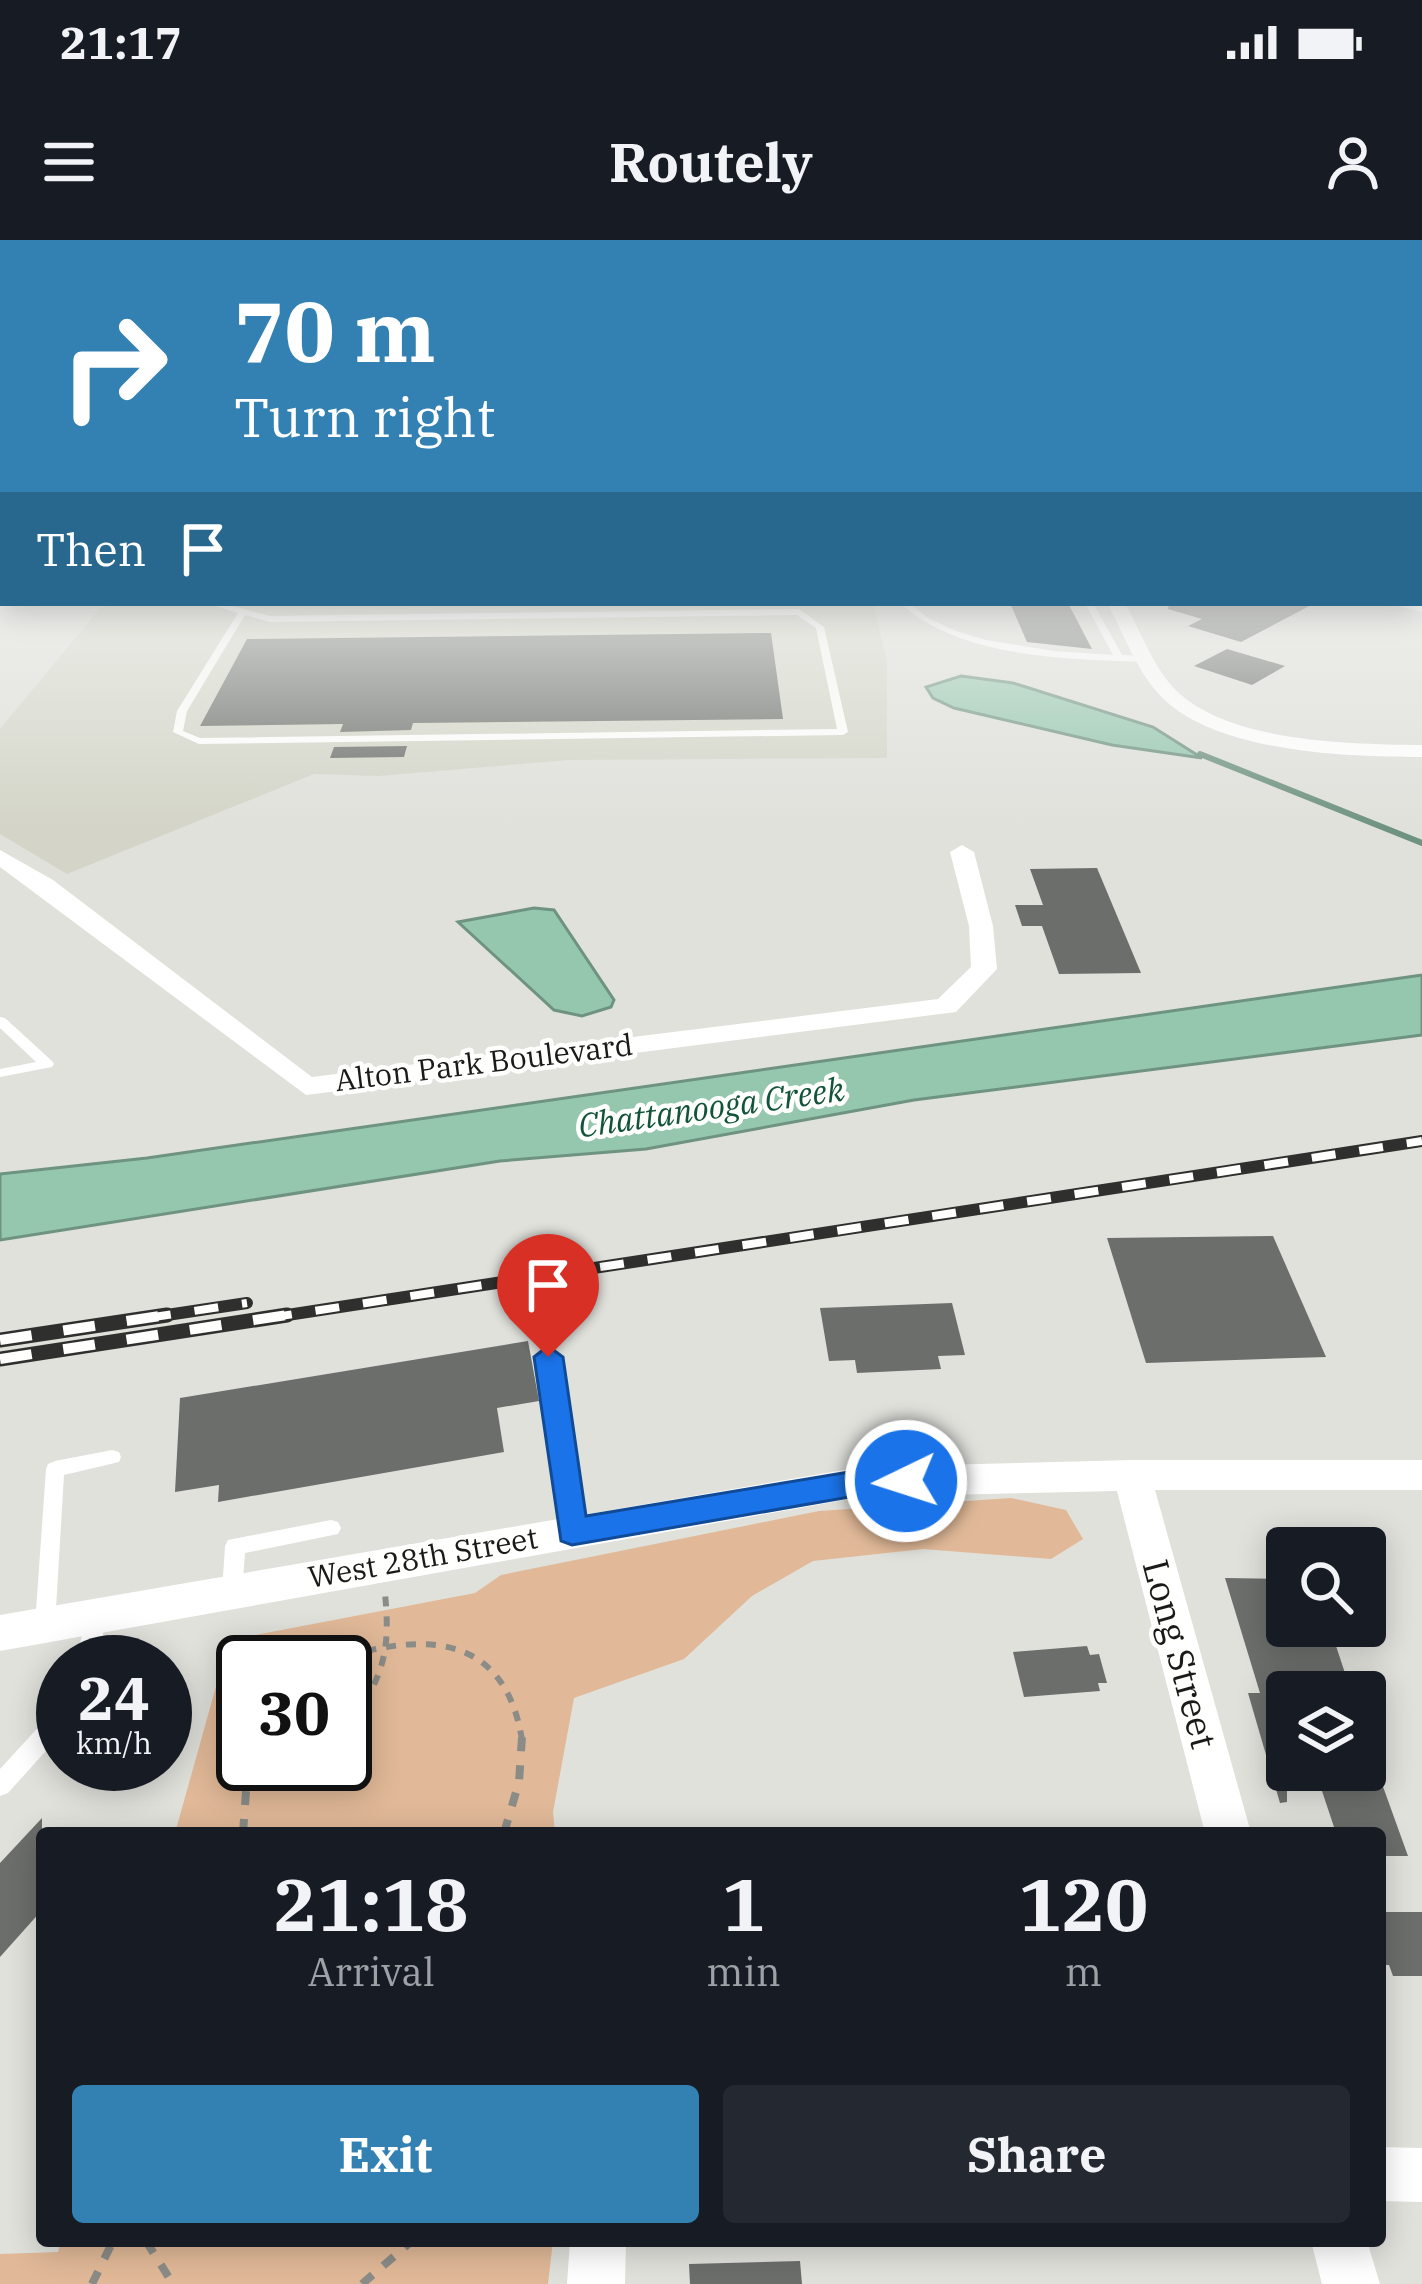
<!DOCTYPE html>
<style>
:root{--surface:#171b24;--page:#242831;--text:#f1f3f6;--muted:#9ea1a6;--accent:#3281b2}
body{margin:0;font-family:"IBM Plex Serif",serif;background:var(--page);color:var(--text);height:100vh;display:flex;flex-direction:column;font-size:45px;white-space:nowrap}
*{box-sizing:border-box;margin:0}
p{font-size:39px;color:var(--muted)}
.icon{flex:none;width:66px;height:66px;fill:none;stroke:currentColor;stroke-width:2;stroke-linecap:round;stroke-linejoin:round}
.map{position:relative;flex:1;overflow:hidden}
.details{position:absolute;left:36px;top:1587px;width:1350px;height:420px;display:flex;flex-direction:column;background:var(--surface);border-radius:12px;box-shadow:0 6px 30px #0003}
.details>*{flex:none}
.hud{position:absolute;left:0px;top:0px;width:1422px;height:366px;box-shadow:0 6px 30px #0003;background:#3281b2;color:#fff;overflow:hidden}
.tools{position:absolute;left:1266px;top:1287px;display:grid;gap:24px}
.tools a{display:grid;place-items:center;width:120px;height:120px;border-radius:12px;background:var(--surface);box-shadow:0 6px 30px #0003;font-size:60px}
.speed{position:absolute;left:36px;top:1395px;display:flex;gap:24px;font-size:60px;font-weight:700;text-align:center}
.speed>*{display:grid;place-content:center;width:156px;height:156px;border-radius:50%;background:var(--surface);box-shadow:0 6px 30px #0003;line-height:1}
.speed small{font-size:30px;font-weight:400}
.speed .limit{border:6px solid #111;border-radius:18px;background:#fff;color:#111}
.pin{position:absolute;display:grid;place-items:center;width:102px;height:102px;color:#fff;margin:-123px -51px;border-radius:50% 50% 50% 0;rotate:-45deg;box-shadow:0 0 12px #0007}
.pin .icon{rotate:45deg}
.me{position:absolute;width:132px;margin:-66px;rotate:266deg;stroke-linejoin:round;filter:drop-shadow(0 0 9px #0008)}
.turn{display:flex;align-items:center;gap:42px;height:252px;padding:0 36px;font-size:54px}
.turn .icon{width:156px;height:156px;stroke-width:2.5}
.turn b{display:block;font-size:84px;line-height:102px}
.then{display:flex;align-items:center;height:114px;padding:0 36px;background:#0003;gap:24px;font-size:45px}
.eta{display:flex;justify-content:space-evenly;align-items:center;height:204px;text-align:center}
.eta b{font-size:72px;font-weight:800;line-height:84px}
.primary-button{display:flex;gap:24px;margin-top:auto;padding:24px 36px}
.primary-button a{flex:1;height:138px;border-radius:12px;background:var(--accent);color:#fff;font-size:48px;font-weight:800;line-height:138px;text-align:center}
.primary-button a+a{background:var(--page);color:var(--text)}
.status{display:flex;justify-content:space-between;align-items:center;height:84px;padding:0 60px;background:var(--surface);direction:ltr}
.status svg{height:33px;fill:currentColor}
header{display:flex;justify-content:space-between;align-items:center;height:156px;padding:0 36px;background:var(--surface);font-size:54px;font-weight:800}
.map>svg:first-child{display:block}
.built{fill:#d4d5c8}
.green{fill:#e1b998;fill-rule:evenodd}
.water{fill:#94c7ae;stroke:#6f9381;stroke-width:3}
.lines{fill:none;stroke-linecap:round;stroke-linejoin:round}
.stream{stroke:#6f9381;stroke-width:6}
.building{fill:#6b6e6a}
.path-far1{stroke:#8b8c87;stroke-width:6;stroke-dasharray:10 10;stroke-linecap:butt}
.path{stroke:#8b8c87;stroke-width:8;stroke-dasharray:14 14;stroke-linecap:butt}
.lane{fill:#fff;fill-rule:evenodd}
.street{fill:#fff;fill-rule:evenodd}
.rail-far1-casing{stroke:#2f302d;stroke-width:12}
.rail-casing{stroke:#2f302d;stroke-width:15}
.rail-far1{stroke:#fffffe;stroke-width:8;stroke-dasharray:24;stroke-linecap:butt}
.rail{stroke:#fffffe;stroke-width:10;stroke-dasharray:32;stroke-linecap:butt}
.route{fill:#1a73e8;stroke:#114b97;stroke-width:3}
.labels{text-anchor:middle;stroke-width:9;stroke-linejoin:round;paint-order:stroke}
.street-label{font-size:30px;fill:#1a1b19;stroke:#fffffe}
.water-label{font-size:33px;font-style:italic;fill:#12533b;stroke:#fffffe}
.near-street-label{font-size:36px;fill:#1a1b19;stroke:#fffffe}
</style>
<div class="status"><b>21:17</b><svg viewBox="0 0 49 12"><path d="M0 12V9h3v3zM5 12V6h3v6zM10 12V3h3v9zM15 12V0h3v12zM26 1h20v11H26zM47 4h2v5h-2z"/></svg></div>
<header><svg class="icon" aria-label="menu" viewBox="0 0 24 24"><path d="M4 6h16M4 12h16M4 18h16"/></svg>Routely<svg class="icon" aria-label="person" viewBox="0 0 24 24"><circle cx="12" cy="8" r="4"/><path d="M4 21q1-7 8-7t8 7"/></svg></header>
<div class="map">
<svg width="1422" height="2044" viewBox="0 0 1422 2044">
<rect width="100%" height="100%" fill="#e0e1db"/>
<path class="built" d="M203,363H873L887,421V518L569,520L378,536L314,534L67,634L0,594V489L101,367Z"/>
<g class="green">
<path d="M1011,1258L1066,1270L1083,1299L1051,1319L923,1309L813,1321L752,1356L684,1419L574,1458L553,1572L555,1593H175L229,1400L475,1353L501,1335L819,1271ZM243,1422H345V1524H243Z"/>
<path d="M61,2001H553L548,2044H0V2014L58,2012Z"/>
</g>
<g class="water">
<path d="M961,436L1013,443L1153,487L1202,518L1112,505L954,468L933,458L926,447Z"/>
<path d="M534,668L554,670L614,760L611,767L582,776L554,770L458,682Z"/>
<path d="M1422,735V795L914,860L646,909L500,921L0,1000V934L147,918Z"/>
</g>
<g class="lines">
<path class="stream" d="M1200,514L1422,603"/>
</g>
<g class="building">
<path d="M1010,363H1068L1092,409L1027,402Z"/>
<path d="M1169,363H1315L1241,402L1188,386L1202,379L1168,369Z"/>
<path d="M771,393L783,479L413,483L411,490L340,492L343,484L200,486L247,399Z"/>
<path d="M1227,409L1285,426L1252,445L1194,426Z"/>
<path d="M407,506L404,517L330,518L334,507Z"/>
<path d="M1097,628L1141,733L1059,734L1042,686H1022L1015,665H1043L1030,629Z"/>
<path d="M1273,996L1326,1117L1146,1123L1107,998Z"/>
<path d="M952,1063L965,1115L938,1116L941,1129L857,1133L855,1120L829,1121L820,1068Z"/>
<path d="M528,1101L539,1161L497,1168L504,1212L218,1262L219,1245L175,1252L180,1158Z"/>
<path d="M1225,1338L1287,1339V1394H1332L1344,1430L1348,1452H1287V1562L1280,1563L1248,1453H1260Z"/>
<path d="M1087,1406L1090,1415L1099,1414L1107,1443H1098L1100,1451L1024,1457L1013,1412Z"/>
<path d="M1315,1530H1377L1408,1616H1380V1593H1336Z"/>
<path d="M42,1578V1670L0,1717V1623Z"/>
<path d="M1380,1672H1422V1736H1393L1389,1725H1380Z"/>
<path d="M800,2021L802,2044H690L689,2024Z"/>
</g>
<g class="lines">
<g class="path-far1">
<path d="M328,1422C415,1393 504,1387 522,1500"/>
<path d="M345,1497C378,1439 392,1423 385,1354"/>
</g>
<g class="path">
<path d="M243,1593L248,1524"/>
<path d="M504,1593L519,1542L522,1497"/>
<path d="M146,2001L173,2044"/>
<path d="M92,2044L113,2001"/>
<path d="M362,2044L412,2001"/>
</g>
<g class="lane">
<rect x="1419" y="323" width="3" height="4"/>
<rect x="1419" y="336" width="3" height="6"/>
<rect x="0" y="337" width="3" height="6"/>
<path d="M1419,355L1422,356V360L1419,361Z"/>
<path d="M0,358H3V363H5L0,364Z"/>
<path d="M206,363H220L270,376L799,369L824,387L848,492L843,495L199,504L173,492L177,471L238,373ZM245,375L270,382L797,375L816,388L837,489L200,498L183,491L187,471Z"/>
<path d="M900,363H909L928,378L956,391L986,400L1054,411L1113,415L1085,363H1093L1122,415L1148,416L1153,419L1148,422C1069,419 961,419 900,363Z"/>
<path d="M1393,363L1422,366V372L1394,365Z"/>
<path d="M0,777L5,778L52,821L54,824L52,827L0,837V829L36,822L0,788Z"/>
<path d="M548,1110L554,1112L557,1117L582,1292L579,1298L572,1300L565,1298L562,1292L539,1117L542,1112Z"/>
<path d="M112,1210L119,1212L121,1217L119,1222L64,1235L55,1385L52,1391L45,1394L38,1391L35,1385L46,1229L48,1224L55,1221Z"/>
<path d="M331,1280L338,1282L341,1288L338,1294L245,1313L242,1352L239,1358L232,1361L225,1358L222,1352L225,1306L228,1300Z"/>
<path d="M96,1368L103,1371L106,1377L98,1422H76L86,1377L89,1371Z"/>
<path d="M63,1466V1492L8,1553L0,1556V1529L55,1469Z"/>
</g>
<g class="street">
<rect x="1419" y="306" width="3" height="10"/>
<path d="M1107,363H1125C1140,390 1151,422 1171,445C1222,503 1350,504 1422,505V517C1348,517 1209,513 1157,452C1135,427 1123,392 1107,363Z"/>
<path d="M962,605L974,612L993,686L997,729L956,772L306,855L0,627V610L53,640L312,837L938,759L971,727L969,686L950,612Z"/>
<path d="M1132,1220H1422V1250H1155L1251,1593H1205L1117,1251L861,1257L0,1411V1375L861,1227Z"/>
<path d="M1380,1907L1422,1908V1962L1380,1961Z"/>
<path d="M570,2001H626L625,2044H567Z"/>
<path d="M1311,2001H1367L1380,2044H1322Z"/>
</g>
<defs>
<g id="rail-far1">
<path d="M147,1078L247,1063"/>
<path d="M268,1078L1422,901"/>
</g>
<g id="rail">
<path d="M0,1100L167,1075"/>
<path d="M0,1119L287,1075"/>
</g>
</defs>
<use href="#rail-far1" class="rail-far1-casing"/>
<use href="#rail" class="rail-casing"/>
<use href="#rail-far1" class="rail-far1"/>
<use href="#rail" class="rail"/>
</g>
<linearGradient id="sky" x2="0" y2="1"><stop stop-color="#86bcd1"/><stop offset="0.51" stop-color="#f1f2ef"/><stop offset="1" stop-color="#f1f2ef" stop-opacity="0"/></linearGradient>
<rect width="1422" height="589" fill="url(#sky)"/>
<path class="route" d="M548,1106L563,1117L586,1276L861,1230L906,1228L922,1241L906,1254L861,1255L572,1305L561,1301L534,1117Z"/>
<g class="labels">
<g class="street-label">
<text transform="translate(484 823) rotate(-7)" y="10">Alton Park Boulevard</text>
<text transform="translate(423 1318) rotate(-10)" y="10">West 28th Street</text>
</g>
<g class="water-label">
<text transform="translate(711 867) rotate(-8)" y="12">Chattanooga Creek</text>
</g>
<g class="near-street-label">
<text transform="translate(1180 1414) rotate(75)" y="13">Long Street</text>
</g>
</g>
</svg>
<div class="tools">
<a><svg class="icon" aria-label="search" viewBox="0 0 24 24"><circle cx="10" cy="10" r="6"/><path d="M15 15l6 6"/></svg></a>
<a><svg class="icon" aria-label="layers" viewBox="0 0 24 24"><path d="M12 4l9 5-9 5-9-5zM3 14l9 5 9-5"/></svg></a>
</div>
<div class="speed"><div>24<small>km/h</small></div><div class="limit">30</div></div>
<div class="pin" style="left:548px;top:1117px;background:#d93025"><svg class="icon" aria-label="arrive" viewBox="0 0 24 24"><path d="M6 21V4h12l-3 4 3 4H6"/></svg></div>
<svg class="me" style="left:906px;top:1241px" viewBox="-20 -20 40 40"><circle r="17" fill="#1a73e8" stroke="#fff" stroke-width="3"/><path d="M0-11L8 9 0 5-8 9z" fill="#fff"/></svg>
<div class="hud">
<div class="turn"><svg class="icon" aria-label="right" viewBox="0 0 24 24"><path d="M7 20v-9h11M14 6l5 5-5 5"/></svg><div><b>70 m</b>Turn right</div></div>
<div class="then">Then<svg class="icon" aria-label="arrive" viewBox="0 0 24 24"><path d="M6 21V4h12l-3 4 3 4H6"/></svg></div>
</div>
<section class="details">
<div class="eta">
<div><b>21:18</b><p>Arrival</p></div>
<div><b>1</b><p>min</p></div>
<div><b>120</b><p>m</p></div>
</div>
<div class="primary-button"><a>Exit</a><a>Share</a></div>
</section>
</div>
